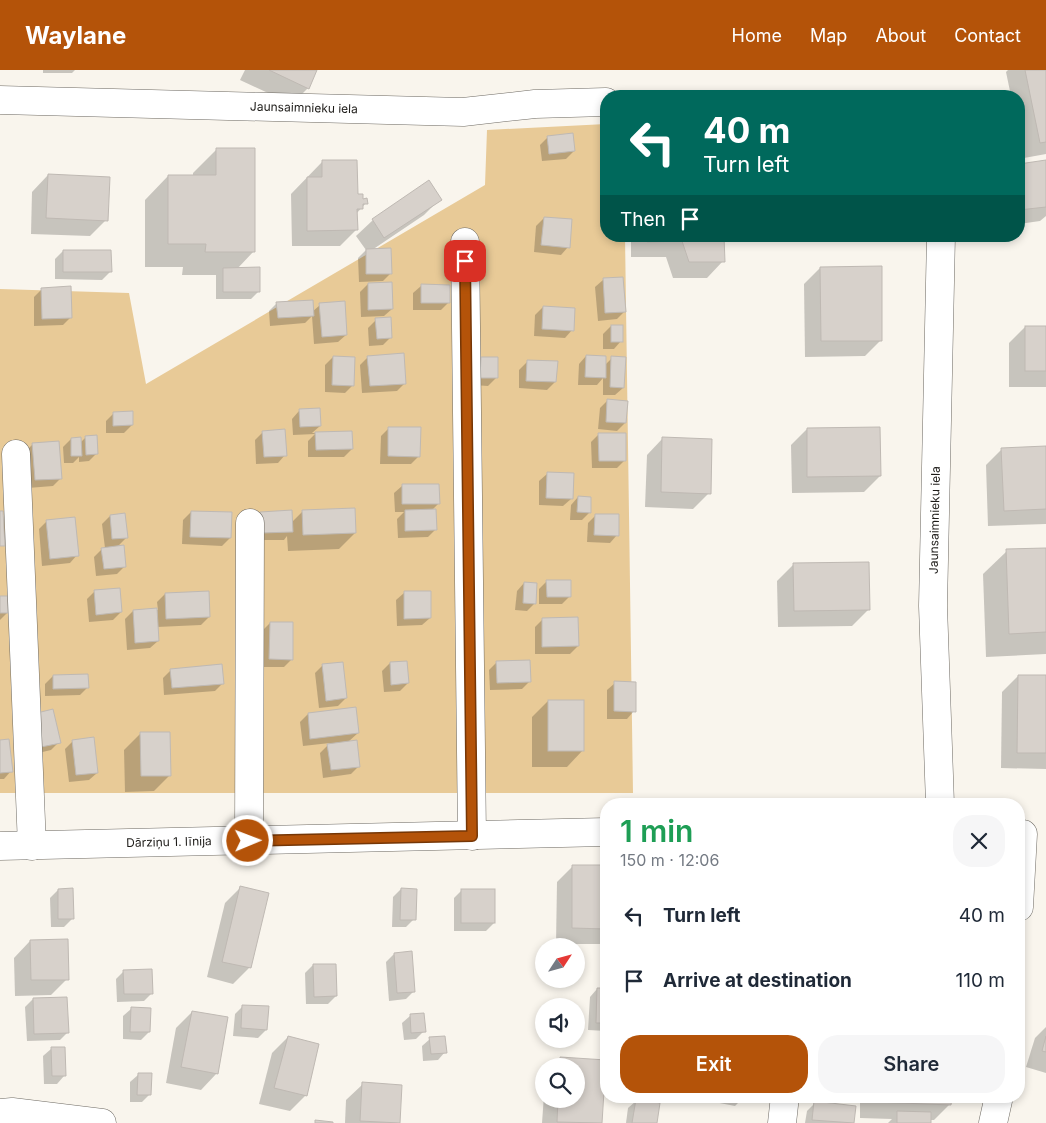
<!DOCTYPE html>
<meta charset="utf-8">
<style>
:root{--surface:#fff;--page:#f6f6f7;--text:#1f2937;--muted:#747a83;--accent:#b45309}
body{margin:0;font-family:Inter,sans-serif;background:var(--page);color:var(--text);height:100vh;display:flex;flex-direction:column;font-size:19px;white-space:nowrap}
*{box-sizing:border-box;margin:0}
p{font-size:16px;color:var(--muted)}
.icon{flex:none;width:28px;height:28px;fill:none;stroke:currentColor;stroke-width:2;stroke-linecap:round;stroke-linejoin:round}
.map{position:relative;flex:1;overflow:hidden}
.side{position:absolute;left:600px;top:728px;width:425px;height:305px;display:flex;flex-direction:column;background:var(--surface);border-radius:20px;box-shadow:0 2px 8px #0003}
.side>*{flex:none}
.banner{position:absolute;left:600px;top:20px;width:425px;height:152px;border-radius:20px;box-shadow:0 2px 8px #0003;background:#00695c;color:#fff;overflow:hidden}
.needle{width:32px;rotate:54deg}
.tools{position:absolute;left:535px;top:868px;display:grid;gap:10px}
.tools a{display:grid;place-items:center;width:50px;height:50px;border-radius:50%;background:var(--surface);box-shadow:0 2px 8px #0003;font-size:25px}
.pin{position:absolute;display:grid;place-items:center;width:42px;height:42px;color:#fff;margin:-21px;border-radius:10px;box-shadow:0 2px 8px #0006}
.me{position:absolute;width:55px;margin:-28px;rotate:89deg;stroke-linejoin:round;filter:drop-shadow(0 0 4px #0008)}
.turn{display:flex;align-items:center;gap:18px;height:105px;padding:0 20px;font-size:22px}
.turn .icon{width:65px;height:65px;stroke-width:2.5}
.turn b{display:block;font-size:35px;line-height:42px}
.then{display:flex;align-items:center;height:48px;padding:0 20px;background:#0003;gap:10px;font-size:19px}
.round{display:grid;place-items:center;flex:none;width:52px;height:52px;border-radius:20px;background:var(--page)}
.head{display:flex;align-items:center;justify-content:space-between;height:85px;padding:0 20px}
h1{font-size:30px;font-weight:600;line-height:38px;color:#1e9e55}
.button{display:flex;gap:10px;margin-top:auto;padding:10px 20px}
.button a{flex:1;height:58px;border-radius:20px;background:var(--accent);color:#fff;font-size:20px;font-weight:600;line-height:58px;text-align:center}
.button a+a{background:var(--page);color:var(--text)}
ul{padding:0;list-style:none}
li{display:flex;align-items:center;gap:15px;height:65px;padding:0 20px}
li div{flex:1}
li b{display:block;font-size:19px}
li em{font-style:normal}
header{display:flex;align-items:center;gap:30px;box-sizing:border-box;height:70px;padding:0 25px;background:var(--accent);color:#fff}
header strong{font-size:24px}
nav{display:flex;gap:28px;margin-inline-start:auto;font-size:18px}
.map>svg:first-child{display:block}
.green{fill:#e8ca97}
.shadow{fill:#0003}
.building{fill:#d7d1cb;stroke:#bfb9b3}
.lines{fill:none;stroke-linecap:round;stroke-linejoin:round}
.minor-casing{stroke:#6e6a63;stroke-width:29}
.minor{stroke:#fff;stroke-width:28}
.route-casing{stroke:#753606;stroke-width:12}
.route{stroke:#b45309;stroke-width:9}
.labels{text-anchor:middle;stroke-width:4;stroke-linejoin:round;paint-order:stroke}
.street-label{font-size:12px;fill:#1c1a17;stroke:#f9f5ed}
</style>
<header>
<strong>Waylane</strong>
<nav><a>Home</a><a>Map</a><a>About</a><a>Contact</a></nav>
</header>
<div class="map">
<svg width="1046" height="1053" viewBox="0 0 1046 1053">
<rect width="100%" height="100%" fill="#f9f5ed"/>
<path class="green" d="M606,54V166H625L633,723H0V219L129,223L146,314L485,115L487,60Z"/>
<g class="shadow">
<path d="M43,0H75L72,3H43Z"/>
<path d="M245,0H316L308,18L292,34L240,10Z"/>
<path d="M1008,0H1046V84L1024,88L1019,62V26H1011L1006,2Z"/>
<path d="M548,67L574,81L566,89L542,91L540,75Z"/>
<path d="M217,79L254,181L237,199L259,221L251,229H216V205H182L183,197H145V130L168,106H193V103Z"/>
<path d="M323,91L366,133L356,144V160L340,176H292L291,124Z"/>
<path d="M1046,92V146L1040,151L1019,154V95Z"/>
<path d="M48,105L106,150L90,166L31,164L32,122Z"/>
<path d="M440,129L424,145L372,180L391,203L383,211L359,212L358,188L366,180L356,166L373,150Z"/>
<path d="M544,148L568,177L561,185L534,182L536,156Z"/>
<path d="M631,166H723V191L707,208H673L666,187H631Z"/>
<path d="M63,181L110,202L102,210L55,209V189Z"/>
<path d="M820,198L881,270L865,286L805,287L804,214Z"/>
<path d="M622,208L625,241L617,249L598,251L595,217L603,210Z"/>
<path d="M368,214L392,239L384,246L361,247L360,222Z"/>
<path d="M421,216L449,232L441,240H413V223Z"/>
<path d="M42,219L71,247L63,255L34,256V227Z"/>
<path d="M277,233L312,242L320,235L346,265L338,272L314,274L312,246L305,253L270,256L269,241Z"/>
<path d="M543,237L572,260L565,268L534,266L535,245Z"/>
<path d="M376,250L391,267L383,275L369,276L368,258Z"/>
<path d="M611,256L621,271L614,279H603V264Z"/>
<path d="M1025,257L1046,258V317H1009V273Z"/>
<path d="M586,286L605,295L612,288L623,318L615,325H603V308L597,315H578L579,294Z"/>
<path d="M333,287L353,315L345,323L325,322V295Z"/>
<path d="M368,287L405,313L397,321L362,323L360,295Z"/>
<path d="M482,288L496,308L488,316L473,315L474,296Z"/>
<path d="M527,292L555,312L547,320L519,318V300Z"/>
<path d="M608,330L625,353L617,361L598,359L600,338Z"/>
<path d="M299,341L320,356L312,363L351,362L352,379L344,387H308V371L315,364L293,365L292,349Z"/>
<path d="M114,343L132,355L124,363H106V351Z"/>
<path d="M389,358L419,386L411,394H380L381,366Z"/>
<path d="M807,359L880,406L864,422L792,423L791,375Z"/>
<path d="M263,362L285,385L278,393L256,394L255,370Z"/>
<path d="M599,364L625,390L617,398H592L591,372Z"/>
<path d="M86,367L97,383L89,391L79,392V387L73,393H64L63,377L71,369L80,373Z"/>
<path d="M663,368L709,423L693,439L645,437L647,385Z"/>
<path d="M33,374L61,408L53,416L28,418L25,382Z"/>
<path d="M1046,377V454L988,456L986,395L1002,379Z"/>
<path d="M547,404L571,429L563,436L539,435V411Z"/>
<path d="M402,416L439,433L432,440L436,459L428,467L398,468L397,449L404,442H395L394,423Z"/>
<path d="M578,427L590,442L582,450H570L571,435Z"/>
<path d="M191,442L230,468L222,476L182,474L183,450Z"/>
<path d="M302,442L355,463L339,479L288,481L287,466L284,470H253V451L260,443L291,453Z"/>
<path d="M596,445L617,465L610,473L587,472L588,453Z"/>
<path d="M110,446L127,467L117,477L125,496L117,504L96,506L94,487L102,479L105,478L102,454Z"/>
<path d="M47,451L77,485L70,493L42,496L39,459Z"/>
<path d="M1046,479V584L986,587L983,504L1007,481Z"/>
<path d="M793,495L868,540L852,556L778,557L777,511Z"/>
<path d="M547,511L570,526L562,534H539V519Z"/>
<path d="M524,513L535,533L527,541L515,540L517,521Z"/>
<path d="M94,522L121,542L113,550L89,552L87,529Z"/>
<path d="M404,523L430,548L422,555L397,556L396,530Z"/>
<path d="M165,524L209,547L201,555L157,557L158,571L150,578L127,580L125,549L133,541L158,540L157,532Z"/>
<path d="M0,527L7,543L0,550Z"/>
<path d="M543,549L578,576L570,584H535V557Z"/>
<path d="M270,553L291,590L284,597H262V561Z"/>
<path d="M497,592L530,611L522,619L490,620L489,600Z"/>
<path d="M390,593L408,613L400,621L384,622L382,601Z"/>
<path d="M323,595L346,628L338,636L319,638L315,603Z"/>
<path d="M171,600L223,613L215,621L164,625L163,608Z"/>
<path d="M53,606L88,617L80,625L45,626V614Z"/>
<path d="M1018,606H1046V699L1001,698L1002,622Z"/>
<path d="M615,613L634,641L627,649H607V620Z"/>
<path d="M548,631L583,680L567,697H532V647Z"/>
<path d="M308,644L358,663L348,672L359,696L351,704L323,708L320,683L330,673L303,676L300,652Z"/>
<path d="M26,653L59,672L51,680L34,684Z"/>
<path d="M140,664L170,705L154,721L125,722L124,680Z"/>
<path d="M0,671L11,701L4,709H0Z"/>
<path d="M73,671L97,703L89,710L69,712L65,679Z"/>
<path d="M573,796L606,797V872L604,874H556L557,812Z"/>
<path d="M241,817L267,824L249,898L233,914L207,907L225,833Z"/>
<path d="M401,819L414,849L406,857H392L393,827Z"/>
<path d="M58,820L72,849L64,857H51L50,828Z"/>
<path d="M462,820L494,853L486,861H454V828Z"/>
<path d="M30,871L67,909L51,925L15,926L14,888Z"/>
<path d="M394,884L414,921L406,929L389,931L386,892Z"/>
<path d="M313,895L336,926L328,934H306L305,903Z"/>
<path d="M124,901L152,923L144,931L117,932L116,909Z"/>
<path d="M597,919L606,920V961L588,960L590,927Z"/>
<path d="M33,929L68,962L60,970L27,971L25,937Z"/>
<path d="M243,936L266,960L258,968L233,966L235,944Z"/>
<path d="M131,939L149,962L141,970L123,969V946Z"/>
<path d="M192,942L217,1003L201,1020L166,1013L176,958Z"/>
<path d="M410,946L424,961L416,969L404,970L402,953Z"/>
<path d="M1046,957V1003L1026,997L1035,968Z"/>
<path d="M288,967L306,1025L290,1041L259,1034L272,983Z"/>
<path d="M430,969L445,982L438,990L423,991L422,976Z"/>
<path d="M51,979L64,1006L57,1014H44L43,986Z"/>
<path d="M561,989L604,991L601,1053H542L544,1025V1029H576V996H553Z"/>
<path d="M138,1005L150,1024L142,1032H130V1012Z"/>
<path d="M363,1014L398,1053H345L346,1030Z"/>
<path d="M683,1026H745L735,1036Z"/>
<path d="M860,1026H950V1034L934,1050H930V1053H888L892,1049L860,1048Z"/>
<path d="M636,1031L656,1053H626L628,1038Z"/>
<path d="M815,1033L855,1037L853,1053H805L807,1041Z"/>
</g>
<g class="building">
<path d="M269,0H317L309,19Z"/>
<path d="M1025,0H1046V72L1040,73Z"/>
<path d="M573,63L575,81L549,84L547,66Z"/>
<path d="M216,78H255V182H205L206,174H168V105H216Z"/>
<path d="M322,90H357L358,124H363V129L367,128L368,134H363V139H357L358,160L307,161V107H322Z"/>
<path d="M1046,90V137L1019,140V94Z"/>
<path d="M48,104L110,107L108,151L46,148Z"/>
<path d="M429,110L442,130L384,168L372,149Z"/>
<path d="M544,147L572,149L570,178L541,175Z"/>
<path d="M647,166H724L725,192H689L682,171L647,172Z"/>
<path d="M391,178L392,204H366V179Z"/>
<path d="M63,180H111L112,202H63Z"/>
<path d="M882,196V271H821L820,197Z"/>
<path d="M260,197V222H223V198Z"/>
<path d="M623,207L626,242L605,243L603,208Z"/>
<path d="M392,212L393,239L368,240V213Z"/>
<path d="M421,214L450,215V233H421Z"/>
<path d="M71,216L72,248L42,249L41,218Z"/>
<path d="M313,230L314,246L278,248L276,232Z"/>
<path d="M345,231L347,265L322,267L319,233Z"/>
<path d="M543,236L575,238L574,261L542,259Z"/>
<path d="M391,247L392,268L377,269L375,248Z"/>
<rect x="611" y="255" width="12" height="17"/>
<rect x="1025" y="256" width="21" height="45"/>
<path d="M404,283L406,314L370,316L367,286Z"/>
<path d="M586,285L606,286V308L585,307Z"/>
<path d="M333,286L355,287L354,316L332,315Z"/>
<path d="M611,286L626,287L624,318L610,317Z"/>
<path d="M481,287H498V308H480Z"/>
<path d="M527,290L558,291L556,312L526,311Z"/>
<path d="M607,329L628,331L626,353L606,352Z"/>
<path d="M320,338L321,356L300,357L299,339Z"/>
<path d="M133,341V355L113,356V342Z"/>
<path d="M388,357H421L420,387L388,386Z"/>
<path d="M880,357L881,406L807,407V358Z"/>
<path d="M285,359L287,386L264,387L262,361Z"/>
<path d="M352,361L353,379L316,380L315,362Z"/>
<path d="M598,363H626V391H599Z"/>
<path d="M97,365L98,384L86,385L85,366Z"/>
<path d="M81,367L82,386H71V368Z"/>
<path d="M662,367L712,369L711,424L661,422Z"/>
<path d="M59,371L62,409L35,410L32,373Z"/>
<path d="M1046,376V439L1004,441L1001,378Z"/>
<path d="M547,402L574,403L573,429L546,428Z"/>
<path d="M402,414H439L440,434H402Z"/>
<path d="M578,426L591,427V443L577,442Z"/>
<path d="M355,438L356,463L303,465L302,440Z"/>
<path d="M436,439L437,460L405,461V440Z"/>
<path d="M292,440L293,462L261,463L260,442Z"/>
<path d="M0,441H3L5,476H0Z"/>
<path d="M191,441L232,442L231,468L190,467Z"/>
<path d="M125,443L128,468L112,469L110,445Z"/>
<path d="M595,444H619V466L594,465Z"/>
<path d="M75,447L79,486L50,489L46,450Z"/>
<path d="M124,475L126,497L104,499L101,478Z"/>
<path d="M1046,478V562L1009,564L1006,479Z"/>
<path d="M869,492L870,540L794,541L793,493Z"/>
<path d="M546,510H571V527H547Z"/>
<path d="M524,512L537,513L536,534L523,533Z"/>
<path d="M120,518L122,542L96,545L94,520Z"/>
<path d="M209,521L210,547L166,549L165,523Z"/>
<path d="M404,521H431V548L404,549Z"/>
<rect x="0" y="526" width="8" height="17"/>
<path d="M157,538L159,571L135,573L133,540Z"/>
<path d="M578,547L579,576L542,577V548Z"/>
<path d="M270,552H293V590L269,589Z"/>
<path d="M530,590L531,612L497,613L496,591Z"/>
<path d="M407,591L409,613L391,615L390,592Z"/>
<path d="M343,592L347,628L326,631L322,594Z"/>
<path d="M222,594L224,614L172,618L170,599Z"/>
<path d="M88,604L89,618L53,619V605Z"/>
<path d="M1018,605H1046V683H1017Z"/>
<path d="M614,611L636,612V642L614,641Z"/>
<rect x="548" y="630" width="36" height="51"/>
<path d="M356,637L359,663L310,669L308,643Z"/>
<path d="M53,639L61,673L41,677L33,644Z"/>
<path d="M140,662H170L171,706H141Z"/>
<path d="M94,667L98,703L76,705L72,670Z"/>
<path d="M9,669L13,702L0,703V670Z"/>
<path d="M357,670L360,697L331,700L327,674Z"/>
<path d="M572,795H606V859L572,858Z"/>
<path d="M240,816L269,823L251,898L222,892Z"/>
<path d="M73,818L74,849H58V819Z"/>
<path d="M401,818L417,819L416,850H400Z"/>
<rect x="461" y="819" width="34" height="34"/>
<path d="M68,869L69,910H31L30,870Z"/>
<path d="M412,881L415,922L397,923L394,883Z"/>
<path d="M313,894H336L337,926L314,927Z"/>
<path d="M152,899L153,924H124L123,900Z"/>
<path d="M597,918H606V953H596Z"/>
<path d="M67,927L69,963L34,964L33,928Z"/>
<path d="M242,935L269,936L267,960L241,958Z"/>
<path d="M131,937L151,938L150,962H130Z"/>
<path d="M192,941L228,947L218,1004L181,997Z"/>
<path d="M424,943L426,962L411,963L410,944Z"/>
<path d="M288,966L319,974L307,1026L274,1018Z"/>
<path d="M445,966L447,983L431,984L429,967Z"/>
<path d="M1046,966V982L1042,981Z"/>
<path d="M51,977H65L66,1006H52Z"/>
<path d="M560,987L606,990L602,1053L557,1052L558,1029H576V996H560Z"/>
<path d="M138,1003H152L151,1025H137Z"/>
<path d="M362,1012L402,1015L400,1053L360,1051Z"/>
<path d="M875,1026H952L951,1035L875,1032Z"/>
<path d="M636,1029L660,1033L657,1053H632Z"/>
<path d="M814,1031L856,1036L854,1053L812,1050Z"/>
<path d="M897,1041L931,1042V1053H897Z"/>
<path d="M315,1050L333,1052V1053H315Z"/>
</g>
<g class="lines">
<defs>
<g id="minor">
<path id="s1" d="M0,30L463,42L535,34L606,32"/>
<path d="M465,172L472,766"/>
<path d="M16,384L32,776"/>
<path id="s2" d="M940,734L933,536L941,166"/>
<path d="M249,771L250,453"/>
<path id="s3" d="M0,776L606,762"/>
<path d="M1019,837L1023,764"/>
<path d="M0,1043L12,1042L102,1053"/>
<path d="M782,1053L785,1026"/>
<path d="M993,1053L999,1026"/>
</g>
</defs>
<use href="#minor" class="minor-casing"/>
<use href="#minor" class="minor"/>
</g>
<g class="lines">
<defs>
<path id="route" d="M248,771L472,766L465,191"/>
</defs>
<use href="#route" class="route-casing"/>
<use href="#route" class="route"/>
</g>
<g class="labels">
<g class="street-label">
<text dy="4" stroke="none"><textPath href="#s1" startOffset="304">Jaunsaimnieku iela</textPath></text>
<text dy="4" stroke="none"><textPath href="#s2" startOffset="284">Jaunsaimnieku iela</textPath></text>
<text dy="4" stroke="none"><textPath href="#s3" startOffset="169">Dārziņu 1. līnija</textPath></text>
</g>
</g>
</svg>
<div class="tools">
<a><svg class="needle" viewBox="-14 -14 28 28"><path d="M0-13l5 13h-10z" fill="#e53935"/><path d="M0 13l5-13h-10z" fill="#747a83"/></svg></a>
<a><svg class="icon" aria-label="sound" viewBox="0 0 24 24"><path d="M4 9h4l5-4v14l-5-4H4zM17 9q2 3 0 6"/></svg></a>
<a><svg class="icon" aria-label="search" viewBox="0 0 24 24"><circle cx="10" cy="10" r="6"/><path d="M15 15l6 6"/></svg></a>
</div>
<div class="pin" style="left:465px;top:191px;background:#d93025"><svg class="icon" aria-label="arrive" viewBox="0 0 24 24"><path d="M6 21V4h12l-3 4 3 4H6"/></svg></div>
<svg class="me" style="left:248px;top:771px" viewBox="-20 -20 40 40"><circle r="17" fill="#b45309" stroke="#fff" stroke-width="3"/><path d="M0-11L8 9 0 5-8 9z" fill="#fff"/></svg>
<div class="banner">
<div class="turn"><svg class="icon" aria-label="left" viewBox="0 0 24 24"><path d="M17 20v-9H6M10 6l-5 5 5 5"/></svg><div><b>40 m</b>Turn left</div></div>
<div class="then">Then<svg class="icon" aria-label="arrive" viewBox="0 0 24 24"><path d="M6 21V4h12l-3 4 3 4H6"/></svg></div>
</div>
<section class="side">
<div class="head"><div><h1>1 min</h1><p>150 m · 12:06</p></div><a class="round"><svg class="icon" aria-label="close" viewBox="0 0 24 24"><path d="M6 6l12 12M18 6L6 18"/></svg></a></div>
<ul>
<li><svg class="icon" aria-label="left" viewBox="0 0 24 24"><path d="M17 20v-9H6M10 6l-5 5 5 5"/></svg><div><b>Turn left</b></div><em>40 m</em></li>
<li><svg class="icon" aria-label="arrive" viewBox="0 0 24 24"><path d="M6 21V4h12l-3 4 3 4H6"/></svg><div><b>Arrive at destination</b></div><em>110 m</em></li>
</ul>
<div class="button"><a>Exit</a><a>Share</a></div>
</section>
</div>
